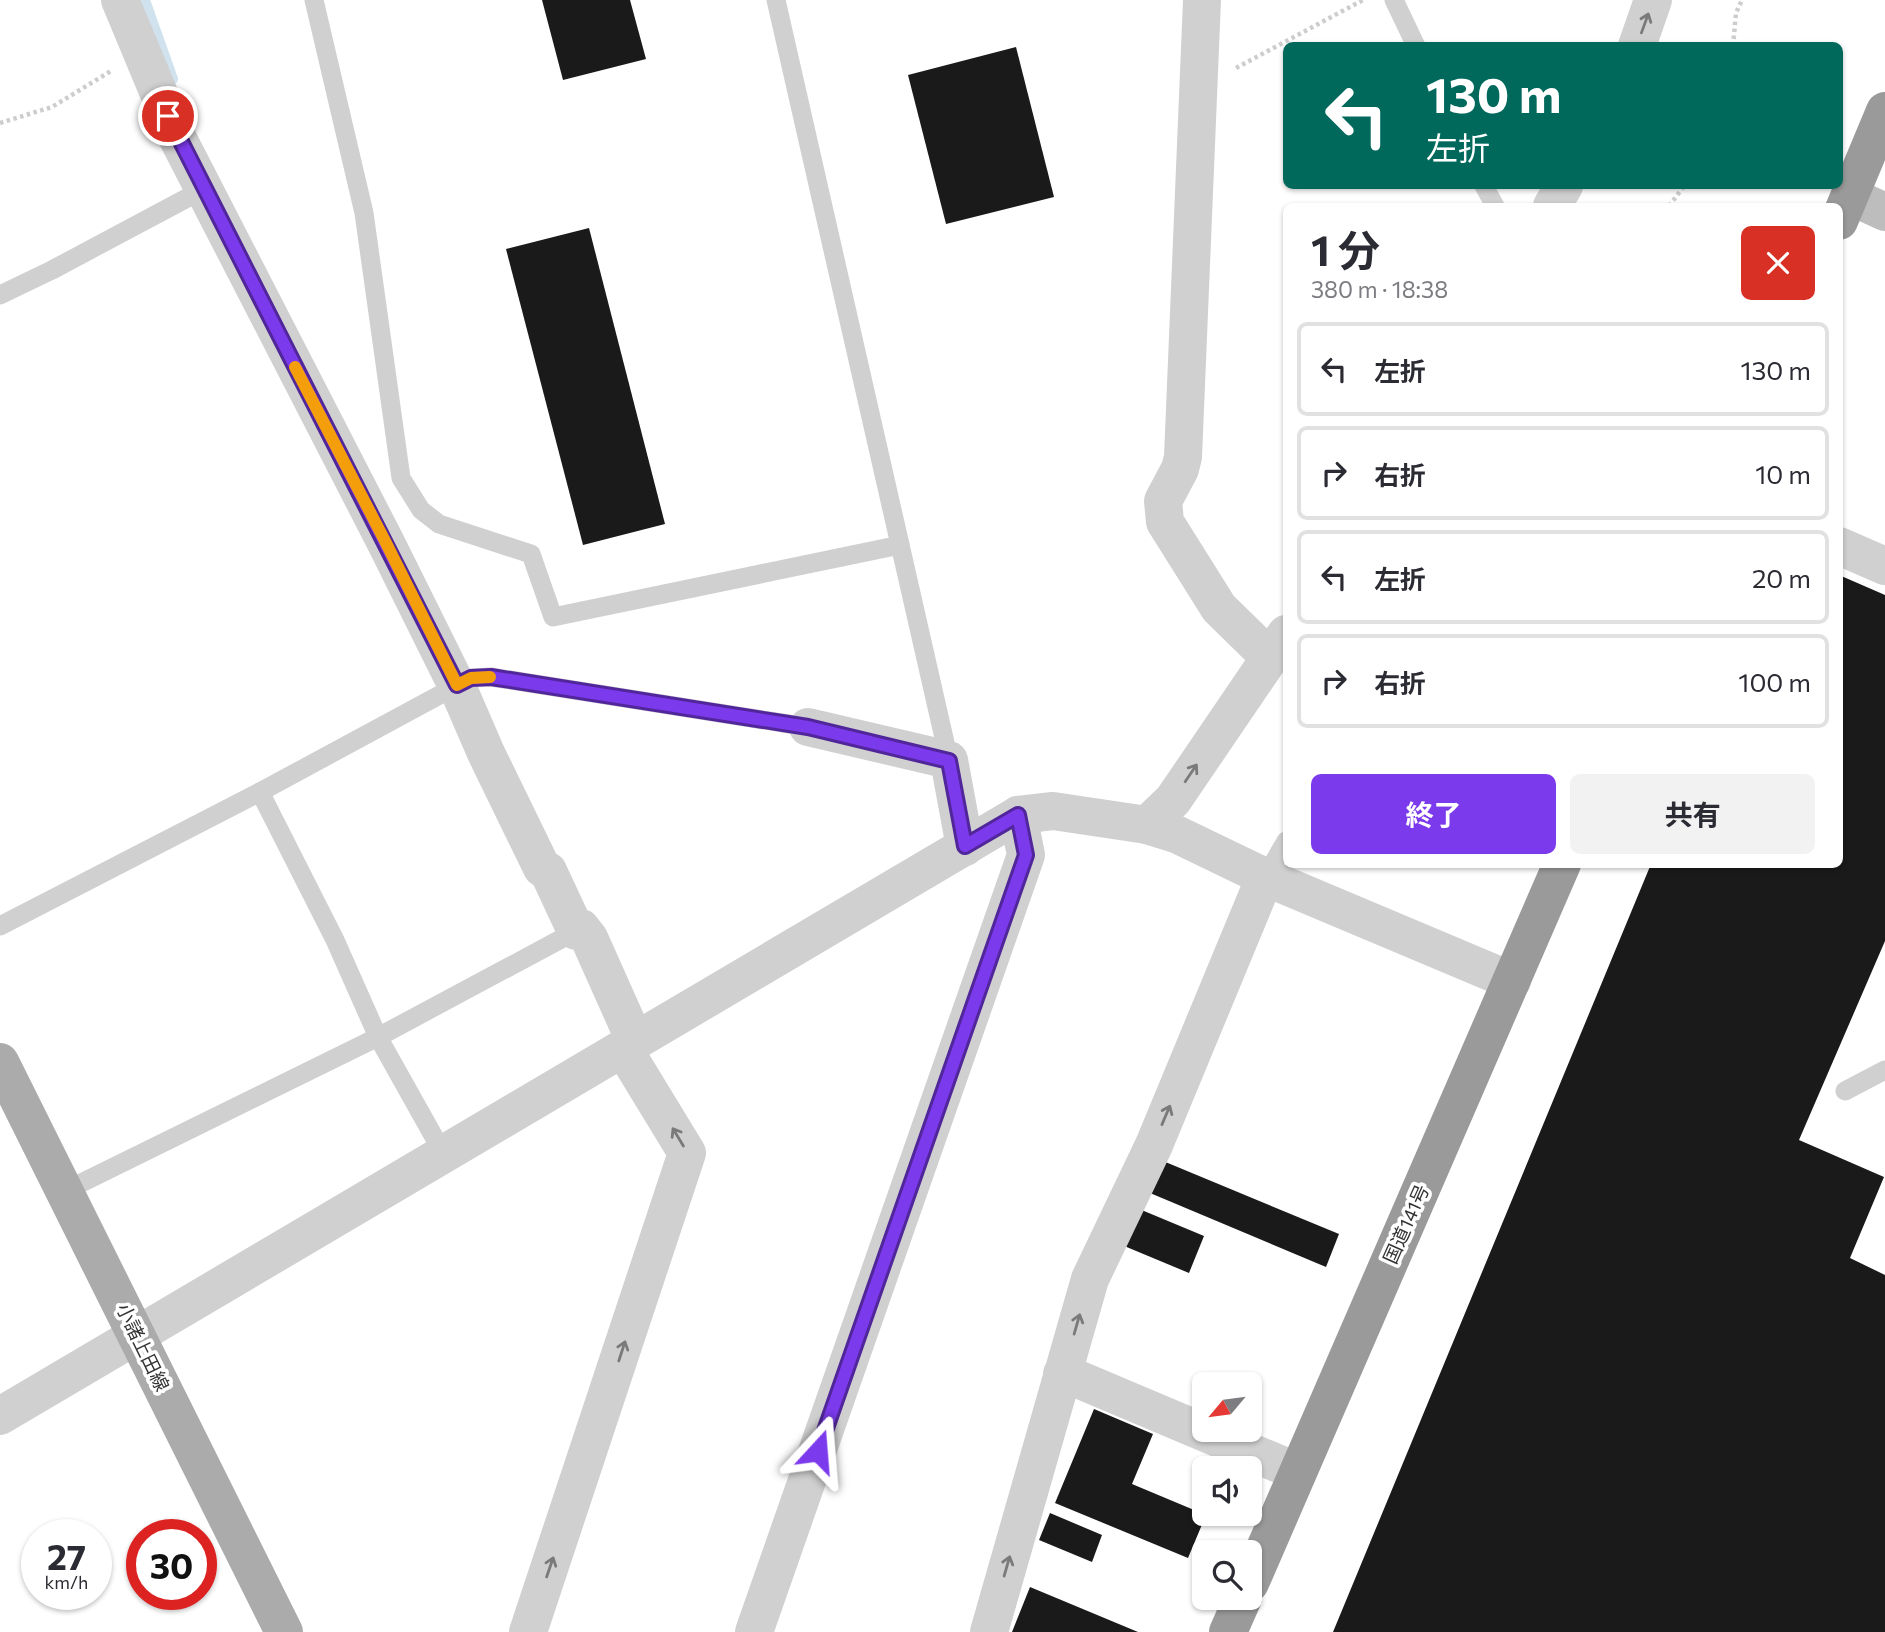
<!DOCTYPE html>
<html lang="ja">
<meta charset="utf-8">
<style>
:root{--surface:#fff;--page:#f2f2f3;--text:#2b2b33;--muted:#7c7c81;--line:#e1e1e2;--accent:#7c3aed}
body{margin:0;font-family:Commissioner,"Noto Sans JP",sans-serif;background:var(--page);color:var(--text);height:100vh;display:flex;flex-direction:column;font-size:26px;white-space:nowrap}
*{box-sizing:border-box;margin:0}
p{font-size:23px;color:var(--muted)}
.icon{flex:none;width:38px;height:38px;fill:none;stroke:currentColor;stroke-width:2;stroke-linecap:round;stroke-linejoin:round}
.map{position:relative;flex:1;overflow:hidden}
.details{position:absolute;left:1283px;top:203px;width:560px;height:665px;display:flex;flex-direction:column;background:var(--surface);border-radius:10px;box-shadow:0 2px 5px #0004}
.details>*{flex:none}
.top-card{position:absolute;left:1283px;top:42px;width:560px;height:147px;border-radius:10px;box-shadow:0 2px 5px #0004;background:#00695c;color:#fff;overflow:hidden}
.needle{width:46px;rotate:241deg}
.tools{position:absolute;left:1192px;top:1372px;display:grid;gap:14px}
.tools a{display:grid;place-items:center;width:70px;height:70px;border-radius:10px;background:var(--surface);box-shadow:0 2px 5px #0004;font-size:35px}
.speed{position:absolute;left:21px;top:1519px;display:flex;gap:14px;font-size:35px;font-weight:700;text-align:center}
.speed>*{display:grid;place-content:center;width:91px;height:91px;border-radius:50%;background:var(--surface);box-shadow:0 2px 5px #0004;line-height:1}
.speed small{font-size:18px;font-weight:400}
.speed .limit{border:10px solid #d22;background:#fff;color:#111}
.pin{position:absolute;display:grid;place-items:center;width:60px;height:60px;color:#fff;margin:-30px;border:4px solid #fff;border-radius:50%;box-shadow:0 2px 7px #0007}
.me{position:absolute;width:77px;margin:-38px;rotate:19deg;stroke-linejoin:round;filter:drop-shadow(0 0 5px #0008)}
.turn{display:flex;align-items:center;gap:24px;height:147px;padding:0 28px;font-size:32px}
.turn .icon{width:91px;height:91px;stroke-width:2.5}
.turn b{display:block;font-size:49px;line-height:60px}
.round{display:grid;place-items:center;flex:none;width:74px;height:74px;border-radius:10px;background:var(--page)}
.overview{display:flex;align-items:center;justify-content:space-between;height:119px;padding:0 28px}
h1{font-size:42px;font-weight:700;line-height:52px}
.action{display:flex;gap:14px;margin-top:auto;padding:14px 28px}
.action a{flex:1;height:80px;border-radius:10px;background:var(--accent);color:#fff;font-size:28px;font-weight:700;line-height:80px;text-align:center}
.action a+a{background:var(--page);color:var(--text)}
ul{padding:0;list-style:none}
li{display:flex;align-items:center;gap:21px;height:94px;margin:0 14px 10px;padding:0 14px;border:4px solid var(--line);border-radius:10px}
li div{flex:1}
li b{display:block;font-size:26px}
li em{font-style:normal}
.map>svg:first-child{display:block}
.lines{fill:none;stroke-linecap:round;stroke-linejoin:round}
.stream{stroke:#cfe2ee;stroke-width:10}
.building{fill:#1a1a1a}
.path{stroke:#cdcdcd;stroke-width:4.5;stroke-dasharray:3.5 3.5;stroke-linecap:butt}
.lane{stroke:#d0d0d0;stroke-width:19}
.street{stroke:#d0d0d0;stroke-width:38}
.secondary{stroke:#bdbdbd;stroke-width:38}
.primary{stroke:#ababab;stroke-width:38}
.highway{stroke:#9a9a9a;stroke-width:38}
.oneway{stroke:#7a7a7a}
.route-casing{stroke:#51269a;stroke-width:18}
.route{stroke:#7c3aed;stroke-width:12}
.slow{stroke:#f59e0b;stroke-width:12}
.labels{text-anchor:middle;stroke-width:7;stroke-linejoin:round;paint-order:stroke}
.street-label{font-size:19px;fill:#333;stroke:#fff}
</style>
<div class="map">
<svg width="1885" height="1632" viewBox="0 0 1885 1632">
<rect width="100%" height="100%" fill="#fff"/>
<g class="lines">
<path class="stream" d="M145,0L173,79"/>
</g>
<g class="building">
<path d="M542,0H630L646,59L563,80Z"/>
<path d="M1016,47L1054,197L946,224L908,75Z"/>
<path d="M589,228L665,524L583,545L506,249Z"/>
<path d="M1839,575L1885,595V941L1799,1140L1884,1177L1850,1258L1885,1275V1632H1333L1651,864H1839Z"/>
<path d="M1163,1161L1339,1234L1326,1267L1150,1193Z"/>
<path d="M1132,1206L1204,1236L1189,1273L1117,1243Z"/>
<path d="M1094,1409L1153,1434L1132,1484L1206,1515L1188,1558L1055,1503Z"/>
<path d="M1050,1513L1102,1535L1092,1562L1039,1540Z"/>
<path d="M1030,1587L1138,1632H1012Z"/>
</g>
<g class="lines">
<g class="path">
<path d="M1733,46L1736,13L1742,0"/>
<path d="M1236,68L1363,0"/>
<path d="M0,123L52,107L111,71"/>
<path d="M1669,206L1684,186"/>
</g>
<g class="lane">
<path d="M314,0L364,213L401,478L421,510L439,524L531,554L553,617L900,545"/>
<path d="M776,0L949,760"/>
<path d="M1394,0L1416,46"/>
<path d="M1484,186L1495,206"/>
<path d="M0,295L52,270L204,189"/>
<path d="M260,792L335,940L378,1037L443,1153"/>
<path d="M1265,877L1286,841"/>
<path d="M0,926L260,792L471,678L491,677L808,727"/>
<path d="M1845,1091L1885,1070"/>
<path d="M65,1191L378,1037L576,931"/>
</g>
<g class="street">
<path d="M120,0L177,137L386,543L457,686L486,753L542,868L548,871L576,931L581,928L589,938L635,1041"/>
<path d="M1202,0L1183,457L1180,469L1163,501L1165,522L1219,608L1270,658"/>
<path d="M1637,46L1653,0"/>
<path d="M1552,206L1564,186"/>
<path d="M1839,546L1885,566"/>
<path d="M808,727L949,760L965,847"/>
<path d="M1147,825L1173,800L1286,634"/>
<path d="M1062,1374L1080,1380L1298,1472"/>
<path d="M0,1416L1018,815L1053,811L1147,825L1176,834L1265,877L1512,981"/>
<path d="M528,1632L687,1153L623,1048"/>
<path d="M754,1632L1026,855L1018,815"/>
<path d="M989,1632L1090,1279L1154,1145L1265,877"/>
</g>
<path class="secondary" d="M1850,196L1885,212"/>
<path class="primary" d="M0,1062L284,1632"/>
<g class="highway">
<path d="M1839,221L1885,111"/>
<path d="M1250,1583L1562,864"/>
<path d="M1228,1632L1243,1598"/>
</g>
</g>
<defs><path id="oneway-shaft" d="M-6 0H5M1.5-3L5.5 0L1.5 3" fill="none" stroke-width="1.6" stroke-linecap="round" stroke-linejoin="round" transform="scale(1.75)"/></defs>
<g class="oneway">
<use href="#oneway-shaft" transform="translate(1645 23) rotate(-70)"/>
<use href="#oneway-shaft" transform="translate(1191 773) rotate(-56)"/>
<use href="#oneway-shaft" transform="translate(1166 1115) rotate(-67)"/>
<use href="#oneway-shaft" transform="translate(678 1137) rotate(-121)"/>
<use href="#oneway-shaft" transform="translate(1077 1324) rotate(-74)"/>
<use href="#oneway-shaft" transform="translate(622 1351) rotate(-72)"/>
<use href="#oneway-shaft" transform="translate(1007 1566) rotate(-74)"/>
<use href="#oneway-shaft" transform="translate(550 1567) rotate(-71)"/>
</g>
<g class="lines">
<defs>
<path id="route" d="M168,116L457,685L471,678L491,677L808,727L949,761L965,846L1018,815L1026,855L818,1451"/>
</defs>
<use href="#route" class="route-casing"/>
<use href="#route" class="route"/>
<path class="slow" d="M295,367L386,543L457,685L471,678L490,677"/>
</g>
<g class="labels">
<g class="street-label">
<text transform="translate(1406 1224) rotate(-66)" y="7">国道141号</text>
<text transform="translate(143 1347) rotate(64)" y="7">小諸上田線</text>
</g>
</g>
</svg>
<div class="tools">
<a><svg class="needle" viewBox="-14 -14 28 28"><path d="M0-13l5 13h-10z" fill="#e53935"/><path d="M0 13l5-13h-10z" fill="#7c7c81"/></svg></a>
<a><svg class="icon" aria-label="sound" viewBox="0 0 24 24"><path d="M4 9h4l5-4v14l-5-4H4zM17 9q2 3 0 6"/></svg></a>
<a><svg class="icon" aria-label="search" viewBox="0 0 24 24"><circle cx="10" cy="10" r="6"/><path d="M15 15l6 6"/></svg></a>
</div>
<div class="speed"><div>27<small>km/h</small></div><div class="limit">30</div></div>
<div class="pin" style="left:168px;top:116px;background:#d93025"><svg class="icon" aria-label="arrive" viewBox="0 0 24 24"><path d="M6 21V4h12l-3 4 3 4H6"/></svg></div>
<svg class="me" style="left:818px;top:1451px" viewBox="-20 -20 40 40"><path d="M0-17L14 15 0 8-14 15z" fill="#7c3aed" stroke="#fff" stroke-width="4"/></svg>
<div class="top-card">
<div class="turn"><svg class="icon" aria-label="left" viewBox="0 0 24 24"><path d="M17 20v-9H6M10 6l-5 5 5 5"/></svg><div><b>130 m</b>左折</div></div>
</div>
<section class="details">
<div class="overview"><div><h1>1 分</h1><p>380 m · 18:38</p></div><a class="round" style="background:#d93025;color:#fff"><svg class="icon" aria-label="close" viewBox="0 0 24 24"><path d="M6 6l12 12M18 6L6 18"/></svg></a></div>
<ul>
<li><svg class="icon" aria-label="left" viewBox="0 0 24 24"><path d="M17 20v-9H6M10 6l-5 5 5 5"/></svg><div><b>左折</b></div><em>130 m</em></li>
<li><svg class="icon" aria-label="right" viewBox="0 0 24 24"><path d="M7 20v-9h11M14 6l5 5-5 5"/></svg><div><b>右折</b></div><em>10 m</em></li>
<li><svg class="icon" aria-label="left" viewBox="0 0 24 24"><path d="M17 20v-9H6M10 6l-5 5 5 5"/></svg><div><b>左折</b></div><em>20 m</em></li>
<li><svg class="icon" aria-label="right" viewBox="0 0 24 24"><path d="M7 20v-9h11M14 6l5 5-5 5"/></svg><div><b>右折</b></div><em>100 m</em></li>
</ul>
<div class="action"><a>終了</a><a>共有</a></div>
</section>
</div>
